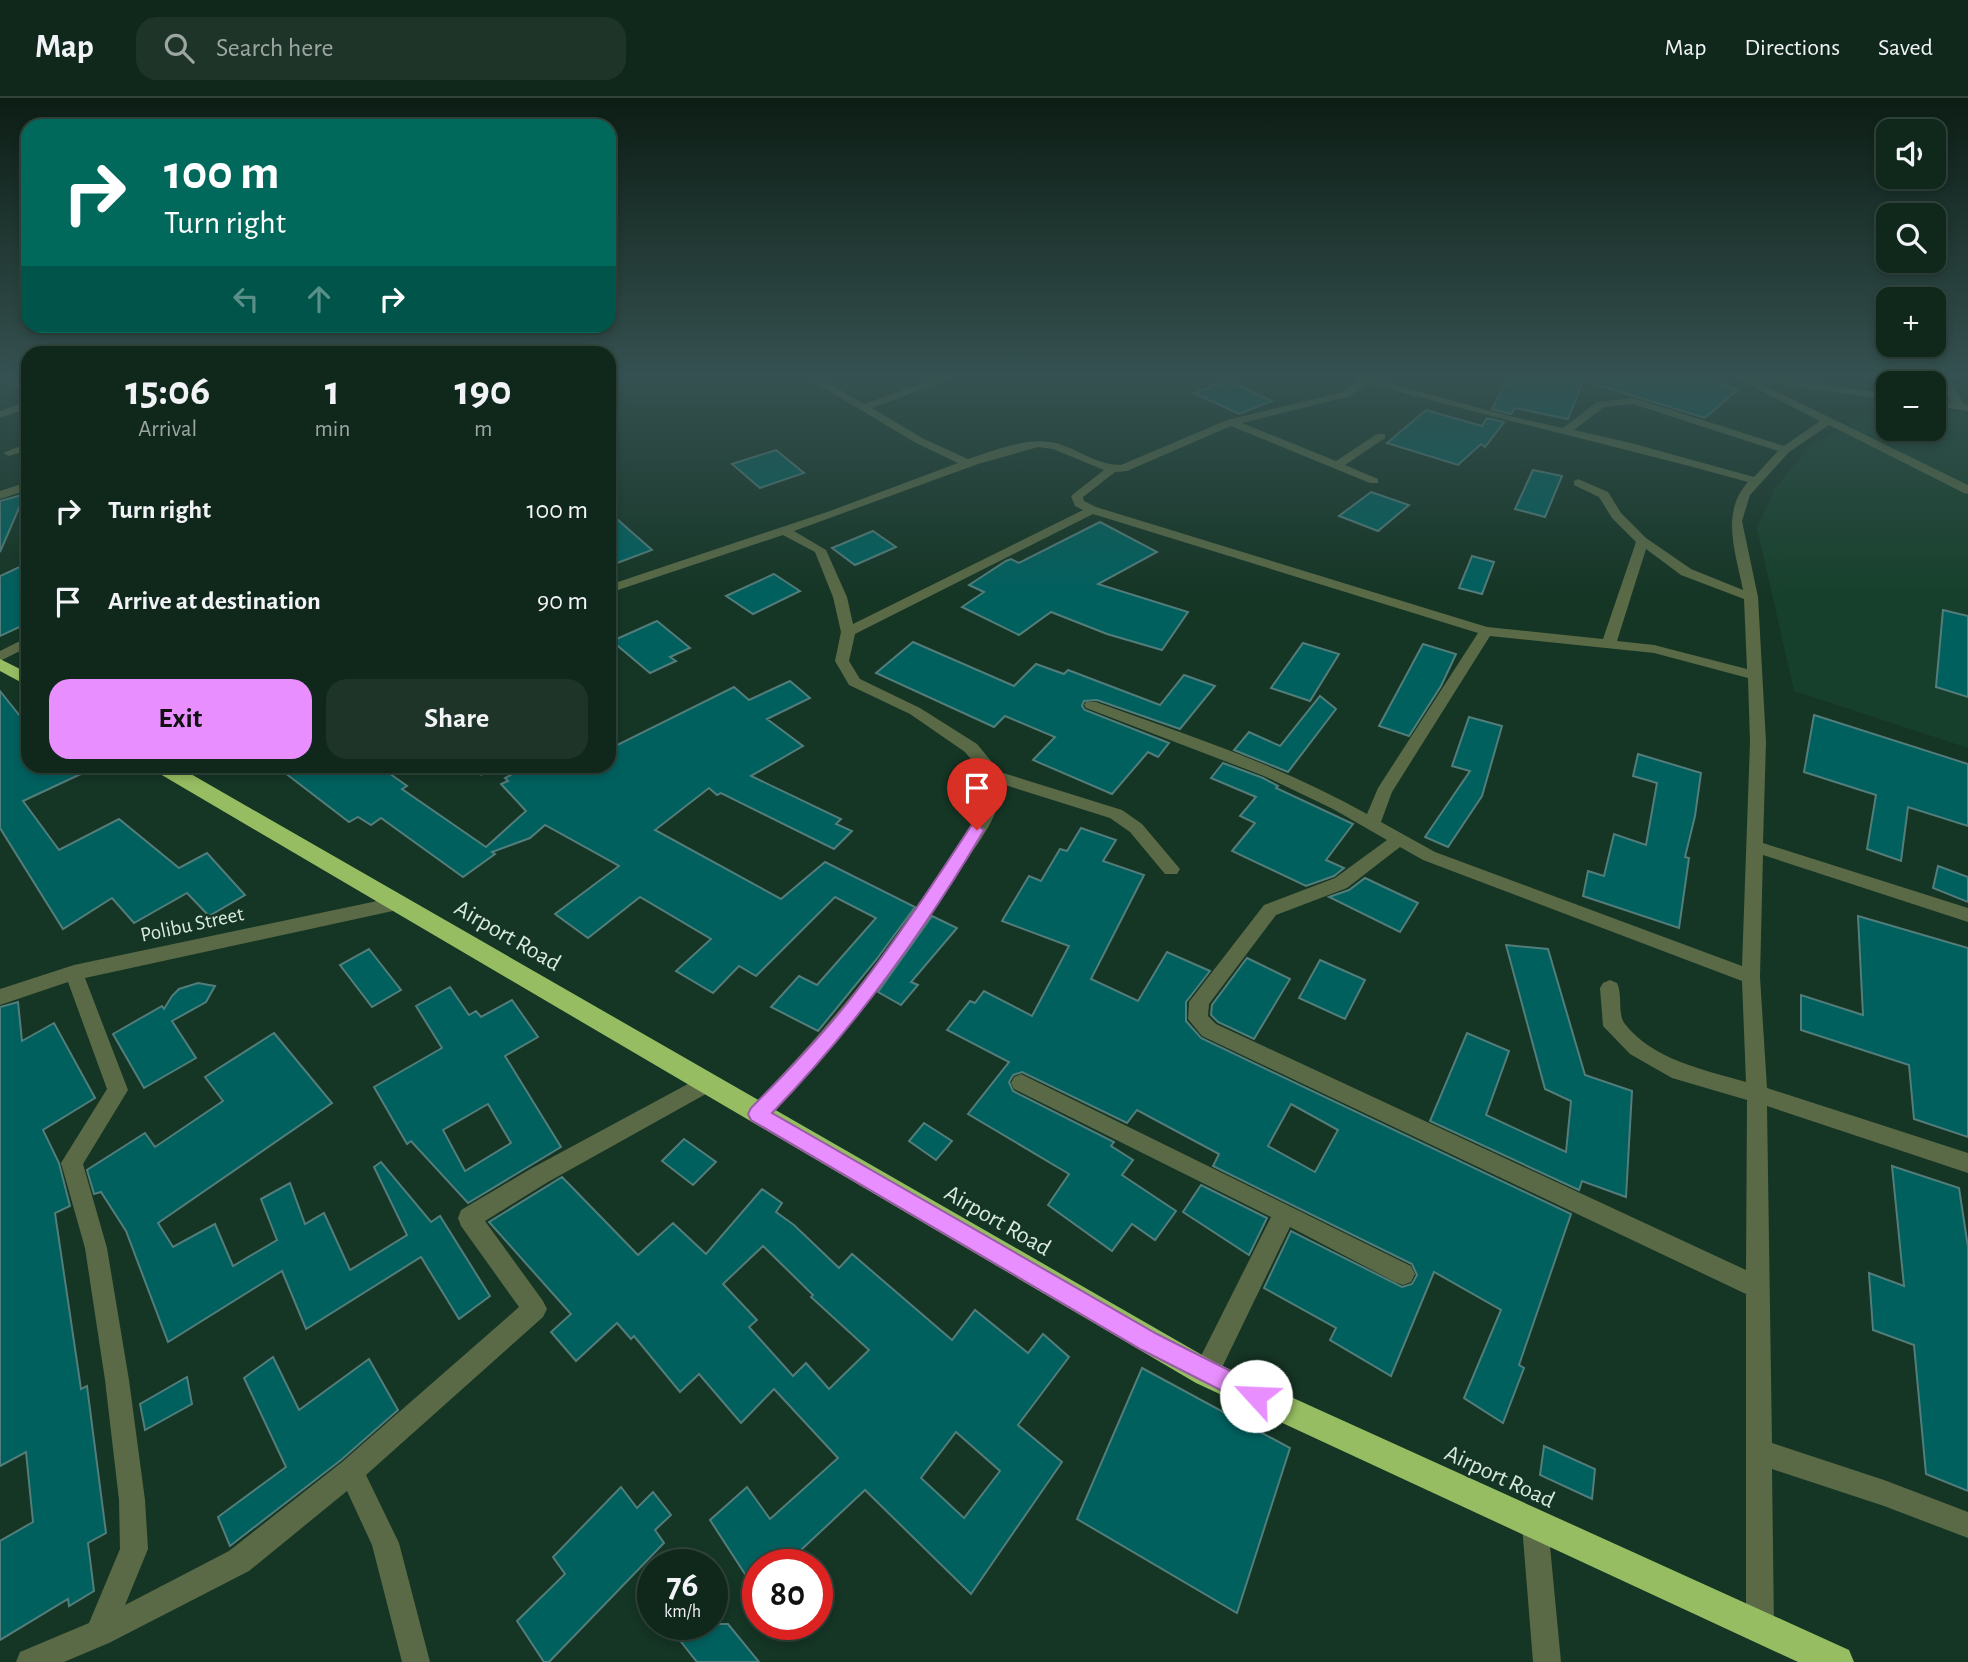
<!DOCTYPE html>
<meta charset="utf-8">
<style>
:root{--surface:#10281c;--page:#1e3429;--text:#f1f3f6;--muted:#9ca6a3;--line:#30443b;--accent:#e98efe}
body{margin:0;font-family:"Alegreya Sans",sans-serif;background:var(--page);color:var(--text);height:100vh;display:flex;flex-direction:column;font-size:26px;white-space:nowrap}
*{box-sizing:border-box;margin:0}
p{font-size:23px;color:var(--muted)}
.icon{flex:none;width:38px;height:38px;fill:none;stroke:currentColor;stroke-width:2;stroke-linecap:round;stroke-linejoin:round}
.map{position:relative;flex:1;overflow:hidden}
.details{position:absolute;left:21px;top:248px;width:595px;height:427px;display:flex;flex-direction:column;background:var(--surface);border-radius:21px;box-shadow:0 4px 10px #0003,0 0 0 2px var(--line)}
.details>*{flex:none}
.banner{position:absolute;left:21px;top:21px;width:595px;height:214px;border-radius:21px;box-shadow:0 4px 10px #0003,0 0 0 2px var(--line);background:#00695c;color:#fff;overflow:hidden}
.tools{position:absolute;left:1876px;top:21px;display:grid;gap:14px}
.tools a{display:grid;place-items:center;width:70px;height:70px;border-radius:14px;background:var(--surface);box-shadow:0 4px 10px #0003,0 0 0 2px var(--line);font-size:35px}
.speed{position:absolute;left:637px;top:1451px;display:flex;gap:14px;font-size:35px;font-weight:700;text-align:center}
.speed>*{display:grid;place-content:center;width:91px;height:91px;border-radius:50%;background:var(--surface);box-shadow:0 4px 10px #0003,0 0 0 2px var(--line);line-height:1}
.speed small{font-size:18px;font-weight:400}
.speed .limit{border:10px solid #d22;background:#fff;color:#111}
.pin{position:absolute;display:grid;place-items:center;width:60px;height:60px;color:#fff;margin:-72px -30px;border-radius:50% 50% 50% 0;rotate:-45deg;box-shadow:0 0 7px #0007}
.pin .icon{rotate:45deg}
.me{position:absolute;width:77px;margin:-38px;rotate:295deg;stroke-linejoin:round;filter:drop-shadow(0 0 5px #0008)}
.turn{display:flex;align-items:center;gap:24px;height:147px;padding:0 28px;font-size:32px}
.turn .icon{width:91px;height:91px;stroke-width:2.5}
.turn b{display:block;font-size:49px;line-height:60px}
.lanes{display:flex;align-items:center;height:66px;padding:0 28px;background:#0003;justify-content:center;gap:35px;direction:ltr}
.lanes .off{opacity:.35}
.eta{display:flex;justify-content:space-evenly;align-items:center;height:119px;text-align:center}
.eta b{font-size:42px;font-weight:600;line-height:49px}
.button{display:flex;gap:14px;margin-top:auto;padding:14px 28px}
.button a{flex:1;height:80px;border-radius:21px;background:var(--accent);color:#111;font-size:28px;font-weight:600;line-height:80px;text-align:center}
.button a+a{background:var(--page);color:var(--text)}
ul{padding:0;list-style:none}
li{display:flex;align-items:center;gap:21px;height:91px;padding:0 28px}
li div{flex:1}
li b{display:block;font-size:26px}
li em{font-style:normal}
header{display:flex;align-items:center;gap:42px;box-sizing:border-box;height:98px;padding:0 35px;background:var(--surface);border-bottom:2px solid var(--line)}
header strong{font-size:33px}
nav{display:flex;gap:38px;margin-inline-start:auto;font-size:24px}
.search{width:490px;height:63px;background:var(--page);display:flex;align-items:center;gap:18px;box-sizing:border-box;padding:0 24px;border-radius:21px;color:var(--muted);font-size:26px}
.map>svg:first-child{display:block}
.built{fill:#17402c}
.building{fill:#00605e;stroke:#537d7b;stroke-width:2;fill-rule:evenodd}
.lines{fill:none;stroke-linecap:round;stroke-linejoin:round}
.minor{fill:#5a6a46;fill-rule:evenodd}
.highway{fill:#96bd61;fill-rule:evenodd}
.route{fill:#e98efe;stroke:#975ca5;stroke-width:2}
.labels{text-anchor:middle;stroke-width:5;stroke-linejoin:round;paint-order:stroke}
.street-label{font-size:21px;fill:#d8e9df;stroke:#153525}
.near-street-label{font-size:24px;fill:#d8e9df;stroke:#153525}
</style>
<header>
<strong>Map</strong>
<div class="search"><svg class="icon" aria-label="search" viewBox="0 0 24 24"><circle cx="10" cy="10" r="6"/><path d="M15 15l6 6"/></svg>Search here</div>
<nav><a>Map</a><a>Directions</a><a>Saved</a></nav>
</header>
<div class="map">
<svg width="1968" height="1564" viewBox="0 0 1968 1564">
<rect width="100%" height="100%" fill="#153525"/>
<path class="built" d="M1888,306V331H1934V311L1968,316V650L1794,593L1757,430L1774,392L1809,348Z"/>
<g class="building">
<path d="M1509,278H1585L1568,321L1515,310L1511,316L1492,311Z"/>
<path d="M1589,278H1700L1737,292L1705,320L1588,284Z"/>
<path d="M1226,283L1232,284L1272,303L1239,316L1194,295Z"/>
<path d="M1426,312L1482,328L1487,320L1504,324L1485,349L1481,346L1458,367L1387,345Z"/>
<path d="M776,352L804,375L760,390L732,366Z"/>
<path d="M1533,372L1562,378L1545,419L1515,411Z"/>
<path d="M1371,394L1409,407L1378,433L1339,418Z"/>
<path d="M25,396L0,454V403Z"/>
<path d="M609,414L652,452L609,468Z"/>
<path d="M1100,424L1157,454L1098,486L1188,514L1162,552L1107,536L1051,514L1019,537L962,509L984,494L969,487L1006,463L1011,461L1019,465Z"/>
<path d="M873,433L896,449L855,467L832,450Z"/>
<path d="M1472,458L1494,464L1482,496L1459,490Z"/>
<path d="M28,465V525L0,538V478Z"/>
<path d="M774,476L800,493L753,516L726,498Z"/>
<path d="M1943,512L1968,518V599L1936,589Z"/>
<path d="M657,523L690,550L670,559L676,563L650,575L612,543Z"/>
<path d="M913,544L1014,588L1036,566L1064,576L1068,572L1160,607L1184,577L1215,588L1180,631L1097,602L1084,603L1082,608L1085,612L1169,645L1158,659L1148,654L1112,696L1033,662L1055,639L1005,618L994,629L876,575Z"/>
<path d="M1303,545L1339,556L1310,603L1271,590Z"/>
<path d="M1423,546L1456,556L1441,588L1409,638L1379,628Z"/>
<path d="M790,583L810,600L767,621L803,648L751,678L841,721L836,726L852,733L834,751L721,695L717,697L709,690L655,732L781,801L825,764L915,809L876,862L818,933L771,909L799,878L817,887L876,820L835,799L756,878L739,868L713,895L676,873L711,841L640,799L588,840L555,816L619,768L545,727L530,740L492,754L495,756L463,779L381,720L371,727L358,719L349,724L276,668H379L407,688L402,691L486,749L526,713L501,686L508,683L505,680L528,668H609V651L734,589L749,602Z"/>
<path d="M0,593L28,628V668H98L23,703L59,752L119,721L179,770L207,755L245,797L209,818L187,795L134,825L112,800L63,831L0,730Z"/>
<path d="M1320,598L1336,611L1288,674L1234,652L1249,634L1280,648Z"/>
<path d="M1814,617L1968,666V728L1908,709L1901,763L1867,751L1876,697L1804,674Z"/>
<path d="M1469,619L1502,628L1482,698L1448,749L1425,739L1470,673L1452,668Z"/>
<path d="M1638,656L1701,675L1695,718L1685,759L1689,760L1679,830L1583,798L1588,773L1604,778L1614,736L1646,747L1657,685L1633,678Z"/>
<path d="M1223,665L1263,680L1278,688L1276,690L1353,726L1326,762L1344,770L1334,778L1306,788L1232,753L1255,725L1240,718L1256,699L1211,680Z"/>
<path d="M1081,730L1116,742L1103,763L1144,777L1091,881L1138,903L1167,854L1210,873L1186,904V923L1201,940L1571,1116L1519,1267L1524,1270L1503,1325L1464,1300L1501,1212L1434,1174L1391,1278L1330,1242L1336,1230L1264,1190L1291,1133L1402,1189L1412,1186L1417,1177L1412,1166L1213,1068L1219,1056L1137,1012L1127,1025L1022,974L1013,977L1009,984L1013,993L1114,1044L1111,1048L1133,1062L1122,1077L1176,1113L1155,1142L1132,1126L1112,1153L1048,1107L1069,1076L968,1016L1009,964L947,932L970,903L975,905L984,893L1032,918L1069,848L1002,823L1029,778L1041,783L1060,751L1067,753ZM1291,1006L1338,1032L1315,1074L1268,1048Z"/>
<path d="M1938,768L1968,779V804L1933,790Z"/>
<path d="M1365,780L1418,805L1400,834L1329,799L1349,792Z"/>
<path d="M932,818L957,830L911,884L918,887L901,907L878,894Z"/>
<path d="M1858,818L1968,850V1039L1914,1021L1909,967L1801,932V897L1863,917Z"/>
<path d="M1506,847L1548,851L1585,977L1632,993L1626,1099L1582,1083L1579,1092L1430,1023L1467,935L1509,953L1486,1017L1566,1054L1571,1003L1545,991Z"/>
<path d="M369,851L401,892L372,909L340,867Z"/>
<path d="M1247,860L1290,881L1254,941L1218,924L1211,917L1212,907Z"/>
<path d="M1320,862L1365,882L1345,921L1299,900Z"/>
<path d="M198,885L215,888L206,904L172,923L196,960L144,990L113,936L162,908L164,911L172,898L179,891Z"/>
<path d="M450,889L469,917L476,913L481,919L512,902L538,939L505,958L561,1049L468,1105L411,1043L407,1046L374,989L442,950L416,908ZM488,1006L511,1045L465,1073L443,1032Z"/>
<path d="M18,904L22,943L54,925L95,1000L43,1032L59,1065L70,1108L55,1115L81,1291L87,1288L106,1435L88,1445L94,1493L69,1508L68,1501L0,1542V1443L33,1424L26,1354L0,1368V909Z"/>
<path d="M274,935L332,1005L158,1125L173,1149L215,1126L233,1168L277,1142L261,1101L290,1085L305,1126L324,1115L350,1172L407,1137L374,1069L381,1064L431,1124L440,1118L490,1198L459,1221L421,1159L306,1231L282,1173L168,1244L126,1133L101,1094L94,1096L87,1072L145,1035L155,1049L223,1003L205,979Z"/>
<path d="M924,1025L952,1043L936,1062L909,1043Z"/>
<path d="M684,1041L716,1064L693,1087L662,1063Z"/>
<path d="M1892,1068L1959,1090L1968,1149V1393L1926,1376L1914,1247L1873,1232L1869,1175L1904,1188Z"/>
<path d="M562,1079L638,1157L673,1125L706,1156L762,1091L782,1105L776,1114L794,1127L839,1170L852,1156L952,1242L975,1212L1028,1255L1043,1236L1069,1259L1018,1327L1062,1364L971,1496L865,1392L786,1466H758V1496L710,1422L747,1389L770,1421L838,1360L774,1291L741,1325L699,1276L680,1294L634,1238L631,1241L617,1225L576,1263L551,1234L571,1216L489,1124ZM763,1148L813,1197L811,1199L869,1252L829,1291L806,1265L793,1278L749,1229L757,1222L723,1186ZM956,1334L1000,1373L964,1420L921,1380Z"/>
<path d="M1201,1087L1267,1120L1249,1157L1183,1114Z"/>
<path d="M273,1259L299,1312L369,1261L398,1312L341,1362L230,1448L218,1419L286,1369L244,1280Z"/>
<path d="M1142,1270L1290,1350L1237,1515L1077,1421Z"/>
<path d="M187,1279L192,1306L145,1332L140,1306Z"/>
<path d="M1544,1348L1595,1371L1592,1401L1540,1377Z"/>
<path d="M621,1389L637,1410L653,1394L671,1417L655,1432L664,1445L549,1564H544L517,1523L565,1476L553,1459Z"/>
<path d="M667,1526H728L759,1564H697Z"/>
</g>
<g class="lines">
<g class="minor">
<path d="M0,278L28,286V292L0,282Z"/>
<path d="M804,278H817L864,306L942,278H958L872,310L924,341L968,361C996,352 1031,337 1059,346C1081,353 1098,367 1121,367L1227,322L1343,294L1358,283L1356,278H1376L1374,281L1505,317L1563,330L1597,304L1634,300L1784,348L1820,323L1732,278H1770L1888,296V302L1753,282L1968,387V396L1964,395L1829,327L1789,354L1750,397L1742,423L1758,499L1766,644L1763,745L1968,810V824L1763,757L1760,879L1767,990L1968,1055V1075L1767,1008L1772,1345L1884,1382L1968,1414V1440L1884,1408L1772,1371L1774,1530L1770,1540L1760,1544L1750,1540L1746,1530V1196L1202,938L1188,921L1189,904L1264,807L1335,780L1387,742L1333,711L1264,678L1086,610L1084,607L1086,604H1096C1188,637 1282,668 1367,716L1378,690L1478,535L1093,416L855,536L849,563L860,581L920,610L977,646L1000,674L1122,712L1142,726L1180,771L1177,776H1165L1130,734L1110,720L1002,686C1001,720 973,751 955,779C898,866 838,948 765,1023L758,1025L751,1023L748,1016L751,1009C841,918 922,815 985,703L986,679L965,654L910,616L849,587L835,563L841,534L833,499L815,454L783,437L609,495V487L830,413L958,365L916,345ZM1368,285C1494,321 1622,349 1748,384C1720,415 1736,455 1743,492L1691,471L1646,440L1621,415L1608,394L1578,381L1574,383V387L1599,399L1612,420L1636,444L1603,541L1487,529L1096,409L1084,403L1083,399L1115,374L1127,373L1231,328L1370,385H1378V381L1345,367L1385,340V336H1377L1336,363L1242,325L1351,298ZM1633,306L1778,353L1754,379L1631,345L1574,332L1604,309ZM1038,349L1053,351L1104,372L1071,398L1075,408L1083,412L853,526L847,499L826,452L794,433L978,366ZM1646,451L1681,477L1744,501L1747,571L1654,547L1617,543ZM1490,538L1654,555L1748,580L1750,644L1742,868L1435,754L1381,724L1392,694ZM1400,749L1423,762L1742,883L1746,984C1705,972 1653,962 1625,926C1617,916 1623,897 1617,885L1610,882L1603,885L1600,890L1603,928L1630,956L1672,980L1747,1002L1746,1172L1216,926L1208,918L1209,906L1276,817L1347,790Z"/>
<path d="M1938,278H1948L1964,306L1968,307V313L1934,308V302L1952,305Z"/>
<path d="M28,303V310L0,320V313Z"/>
<path d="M28,345V352L9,358L3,355Z"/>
<path d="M28,384V392L0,401V393Z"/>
<path d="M28,539V549L0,563V553Z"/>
<path d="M477,668H497L481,678L473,673Z"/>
<path d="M396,799L402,801L405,806L402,811L85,880L128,992L83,1066L107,1150L129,1282L145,1402L148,1451L125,1507L229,1453L342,1364L519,1209L461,1128L458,1120L461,1112L532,1070L699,980L706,977L713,980L716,986L713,992L548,1084L485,1123L543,1203L547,1211L543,1219L366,1377L399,1445L430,1564H402L372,1447L347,1393L249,1473L109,1545L64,1564H16L20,1554L89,1525L120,1451L119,1402L105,1282L85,1150L61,1065L107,991L68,884L0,907V891L74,867Z"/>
<path d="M1021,976L1411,1168L1415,1176L1411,1184L1403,1187L1395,1184L1290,1129L1215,1284L1206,1287L1197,1284L1194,1275L1197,1266L1271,1119L1014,991L1011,985L1014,979Z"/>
<path d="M1535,1414L1545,1417L1548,1427L1561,1564H1533L1522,1427L1525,1417Z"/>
</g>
<g class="highway">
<path d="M0,561L28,575V588L0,573Z"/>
<path d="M153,668H177L1216,1265L1849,1552L1854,1564H1798L1196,1285L155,673Z"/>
</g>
</g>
<linearGradient id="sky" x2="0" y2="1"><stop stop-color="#0c1d14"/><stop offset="0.56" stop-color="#355151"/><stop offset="1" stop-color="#355151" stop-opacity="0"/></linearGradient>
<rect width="1968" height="497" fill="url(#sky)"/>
<path class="route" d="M977,727L984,732C924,834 854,930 772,1015L1157,1236L1264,1290L1268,1298L1264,1306L1256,1310L1248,1306L1142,1252L751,1022L748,1016L751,1010C787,974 824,936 855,895C897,841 934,785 971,728Z"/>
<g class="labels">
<g class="street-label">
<text transform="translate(192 826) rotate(-12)" y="7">Polibu Street</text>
</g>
<g class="near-street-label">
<text transform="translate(508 837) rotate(30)" y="8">Airport Road</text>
<text transform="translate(998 1122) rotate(30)" y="8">Airport Road</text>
<text transform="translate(1500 1378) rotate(25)" y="8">Airport Road</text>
</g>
</g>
</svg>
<div class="tools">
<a><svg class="icon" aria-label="sound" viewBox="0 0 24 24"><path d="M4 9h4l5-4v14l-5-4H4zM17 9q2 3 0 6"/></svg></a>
<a><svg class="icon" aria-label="search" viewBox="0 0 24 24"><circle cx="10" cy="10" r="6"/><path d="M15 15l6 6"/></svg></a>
<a>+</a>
<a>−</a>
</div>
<div class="speed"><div>76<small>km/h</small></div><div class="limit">80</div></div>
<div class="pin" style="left:977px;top:732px;background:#d93025"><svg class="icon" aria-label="arrive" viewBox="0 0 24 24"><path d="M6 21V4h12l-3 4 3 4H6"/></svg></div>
<svg class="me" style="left:1256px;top:1298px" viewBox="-20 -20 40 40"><circle r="19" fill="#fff"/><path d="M0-13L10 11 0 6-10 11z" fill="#e98efe"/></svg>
<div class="banner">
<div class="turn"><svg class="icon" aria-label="right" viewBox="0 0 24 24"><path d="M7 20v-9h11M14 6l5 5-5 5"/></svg><div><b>100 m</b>Turn right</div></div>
<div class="lanes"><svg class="icon off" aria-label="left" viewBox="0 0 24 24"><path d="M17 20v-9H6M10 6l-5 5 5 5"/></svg><svg class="icon off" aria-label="ahead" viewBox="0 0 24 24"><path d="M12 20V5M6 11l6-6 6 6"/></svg><svg class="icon" aria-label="right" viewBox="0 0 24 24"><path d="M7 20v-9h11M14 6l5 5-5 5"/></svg></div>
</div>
<section class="details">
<div class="eta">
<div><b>15:06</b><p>Arrival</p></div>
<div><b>1</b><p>min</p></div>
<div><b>190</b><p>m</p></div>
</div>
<ul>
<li><svg class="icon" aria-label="right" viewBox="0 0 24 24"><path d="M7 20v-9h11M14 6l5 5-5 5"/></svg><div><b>Turn right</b></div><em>100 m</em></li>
<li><svg class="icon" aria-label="arrive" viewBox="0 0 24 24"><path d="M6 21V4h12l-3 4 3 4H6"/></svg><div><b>Arrive at destination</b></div><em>90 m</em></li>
</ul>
<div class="button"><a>Exit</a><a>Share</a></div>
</section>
</div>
